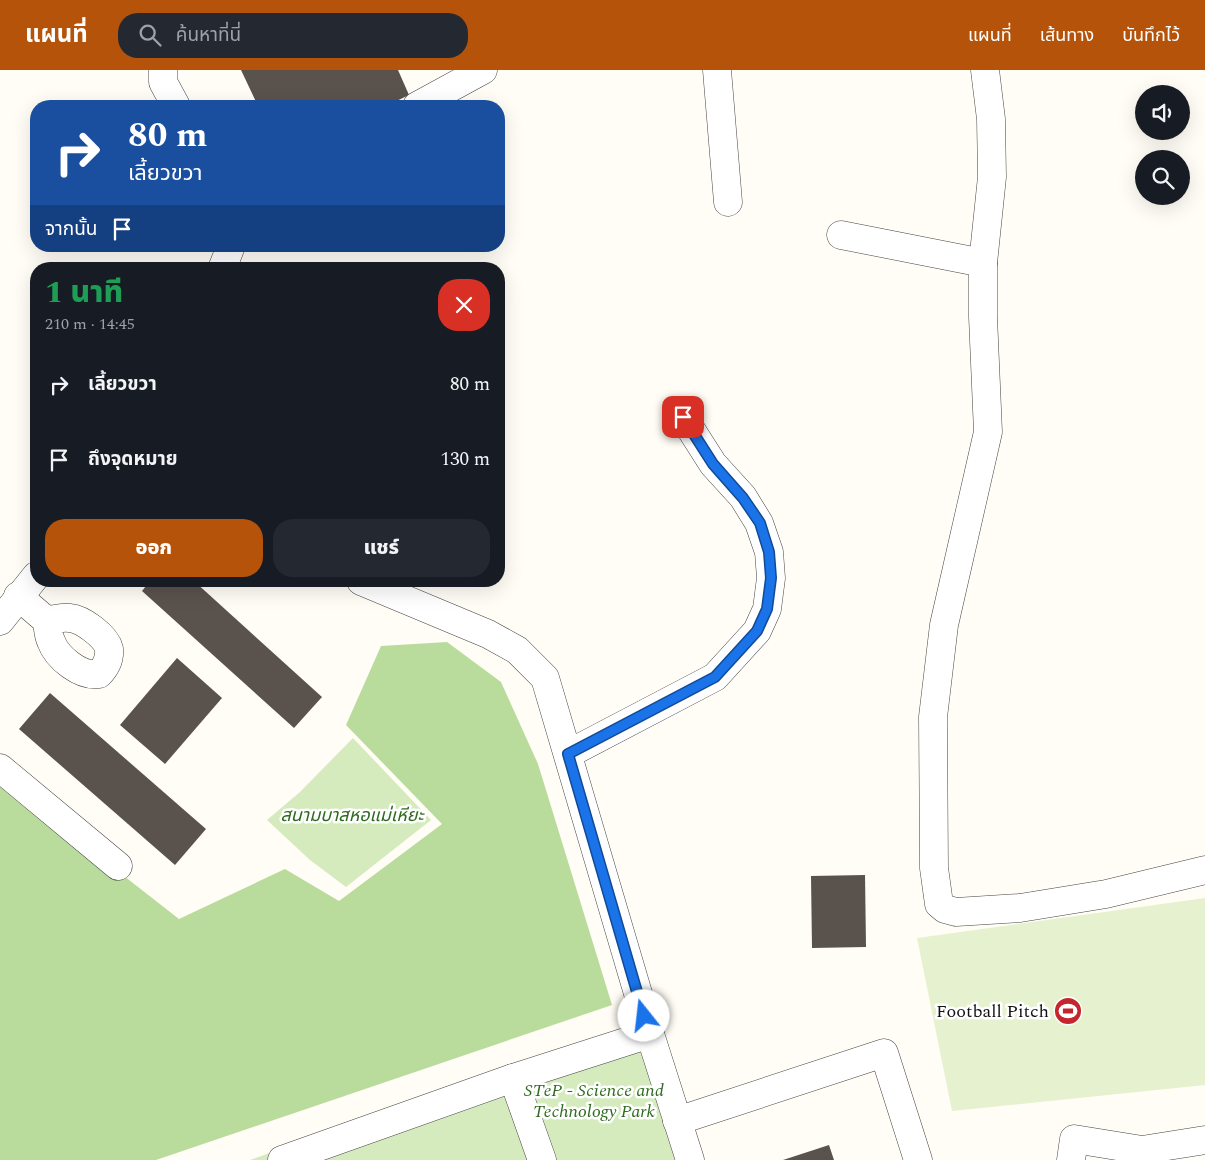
<!DOCTYPE html>
<html lang="th">
<meta charset="utf-8">
<style>
:root{--surface:#171b24;--page:#242831;--text:#f1f3f6;--muted:#9ea1a6;--accent:#b45309}
body{margin:0;font-family:Spectral,"Noto Sans Thai",serif;background:var(--page);color:var(--text);height:100vh;display:flex;flex-direction:column;font-size:19px;white-space:nowrap}
*{box-sizing:border-box;margin:0}
p{font-size:16px;color:var(--muted)}
.icon{flex:none;width:28px;height:28px;fill:none;stroke:currentColor;stroke-width:2;stroke-linecap:round;stroke-linejoin:round}
.map{position:relative;flex:1;overflow:hidden}
.details{position:absolute;left:30px;top:192px;width:475px;height:325px;display:flex;flex-direction:column;background:var(--surface);border-radius:20px;box-shadow:0 5px 20px #0002}
.details>*{flex:none}
.guide{position:absolute;left:30px;top:30px;width:475px;height:152px;border-radius:20px;box-shadow:0 5px 20px #0002;background:#1a4fa0;color:#fff;overflow:hidden}
.buttons{position:absolute;left:1135px;top:15px;display:grid;gap:10px}
.buttons a{display:grid;place-items:center;width:55px;height:55px;border-radius:50%;background:var(--surface);box-shadow:0 5px 20px #0002;font-size:25px}
.pin{position:absolute;display:grid;place-items:center;width:42px;height:42px;color:#fff;margin:-21px;border-radius:10px;box-shadow:0 2px 8px #0006}
.me{position:absolute;width:55px;margin:-28px;rotate:344deg;stroke-linejoin:round;filter:drop-shadow(0 0 4px #0008)}
.turn{display:flex;align-items:center;gap:18px;height:105px;padding:0 15px;font-size:22px}
.turn .icon{width:65px;height:65px;stroke-width:2.5}
.turn b{display:block;font-size:35px;line-height:42px}
.then{display:flex;align-items:center;height:48px;padding:0 15px;background:#0003;gap:10px;font-size:19px}
.round{display:grid;place-items:center;flex:none;width:52px;height:52px;border-radius:20px;background:var(--page)}
.summary{display:flex;align-items:center;justify-content:space-between;height:85px;padding:0 15px}
h1{font-size:30px;font-weight:800;line-height:38px;color:#1e9e55}
.primary-button{display:flex;gap:10px;margin-top:auto;padding:10px 15px}
.primary-button a{flex:1;height:58px;border-radius:20px;background:var(--accent);color:#fff;font-size:20px;font-weight:800;line-height:58px;text-align:center}
.primary-button a+a{background:var(--page);color:var(--text)}
ul{padding:0;list-style:none}
li{display:flex;align-items:center;gap:15px;height:75px;padding:0 15px}
li div{flex:1}
li b{display:block;font-size:19px}
li em{font-style:normal}
header{display:flex;align-items:center;gap:30px;box-sizing:border-box;height:70px;padding:0 25px;background:var(--accent);color:#fff}
header strong{font-size:24px}
nav{display:flex;gap:28px;margin-inline-start:auto;font-size:18px}
.search{width:350px;height:45px;background:var(--page);display:flex;align-items:center;gap:12px;box-sizing:border-box;padding:0 18px;border-radius:20px;color:var(--muted);font-size:19px}
.map>svg:first-child{display:block}
.green{fill:#d5ebbd}
.forest{fill:#b9dc9c}
.pitch{fill:#e6f2cf}
.building{fill:#5a524d}
.lines{fill:none;stroke-linecap:round;stroke-linejoin:round}
.minor-casing{stroke:#444;stroke-width:29}
.minor{stroke:#fff;stroke-width:28}
.route-casing{stroke:#114b97;stroke-width:12}
.route{stroke:#1a73e8;stroke-width:9}
.labels{text-anchor:middle;stroke-width:5;stroke-linejoin:round;paint-order:stroke}
.park-label{font-size:18px;font-style:italic;fill:#2f6b1f;stroke:#fff}
.poi-label{font-size:18px;fill:#111;stroke:#fff;text-anchor:end}
</style>
<header>
<strong>แผนที่</strong>
<div class="search"><svg class="icon" aria-label="search" viewBox="0 0 24 24"><circle cx="10" cy="10" r="6"/><path d="M15 15l6 6"/></svg>ค้นหาที่นี่</div>
<nav><a>แผนที่</a><a>เส้นทาง</a><a>บันทึกไว้</a></nav>
</header>
<div class="map">
<svg width="1205" height="1090" viewBox="0 0 1205 1090">
<rect width="100%" height="100%" fill="#fffdf5"/>
<g class="green">
<path d="M353,668L431,750L346,817L310,790L267,750L300,722Z"/>
<path d="M634,955L675,1090H250Z"/>
</g>
<path class="forest" d="M447,572L501,612L538,694L612,935L156,1090H0V709L179,849L285,799L339,831L442,754L346,655L381,576Z"/>
<path class="pitch" d="M1205,828V1015L952,1041L917,868Z"/>
<g class="building">
<path d="M241,0H398L409,25L386,36H282L285,30L268,36H258Z"/>
<path d="M150,511H194L322,627L294,658L142,521Z"/>
<path d="M177,588L222,628L165,694L120,655Z"/>
<path d="M50,623L206,759L175,795L19,659Z"/>
<path d="M865,805L866,877L812,878L811,806Z"/>
<path d="M829,1075L834,1090H783Z"/>
</g>
<g class="lines">
<defs>
<g id="minor">
<path d="M163,0V12L176,36"/>
<path d="M717,0L728,132"/>
<path d="M985,0L991,49L992,107L983,193V247L988,362L944,555L933,647L934,798L939,834L945,839L956,842L1020,838L1106,824L1205,800"/>
<path d="M417,36L483,0"/>
<path d="M841,165L983,193"/>
<path d="M222,199L231,176"/>
<path d="M361,511L488,564L517,580L545,608L650,964L690,1090"/>
<path d="M18,526L47,551C54,549 62,547 70,548C82,549 106,566 109,579C110,589 105,598 99,604C81,607 57,588 51,571C48,565 48,558 47,551"/>
<path d="M0,551L36,506"/>
<path d="M568,684L715,607L757,561L767,539L771,508L769,482L759,453L743,427L713,394L683,347"/>
<path d="M0,698L118,796"/>
<path d="M513,1008L542,1090"/>
<path d="M677,1051L884,983L918,1090"/>
<path d="M282,1090L513,1008L650,964"/>
<path d="M1071,1090L1074,1069L1142,1080L1205,1070"/>
</g>
</defs>
<use href="#minor" class="minor-casing"/>
<use href="#minor" class="minor"/>
</g>
<g class="lines">
<defs>
<path id="route" d="M644,946L568,684L715,607L757,561L767,539L771,508L769,482L760,453L743,428L713,394L683,347"/>
</defs>
<use href="#route" class="route-casing"/>
<use href="#route" class="route"/>
</g>
<defs>
<symbol id="stadium-disc" viewBox="-11 -11 22 22"><circle r="9.5" fill="#c4262e" stroke="#fff"/><path d="M0-5a6.5 5 0 1 0 0 10a6.5 5 0 1 0 0-10ZM-3.5-1.8h7v3.6h-7Z" fill="#fff"/></symbol>
</defs>
<g fill-rule="evenodd">
<use href="#stadium-disc" x="1052" y="925" width="32" height="32"/>
</g>
<g class="labels">
<g class="park-label">
<text x="352" y="751">สนามบาสหอแม่เหียะ</text>
<text x="594" y="1026">STeP - Science and<tspan x="594" dy="21">Technology Park</tspan></text>
</g>
<g class="poi-label">
<text x="1049" y="947">Football Pitch</text>
</g>
</g>
</svg>
<div class="buttons">
<a><svg class="icon" aria-label="sound" viewBox="0 0 24 24"><path d="M4 9h4l5-4v14l-5-4H4zM17 9q2 3 0 6"/></svg></a>
<a><svg class="icon" aria-label="search" viewBox="0 0 24 24"><circle cx="10" cy="10" r="6"/><path d="M15 15l6 6"/></svg></a>
</div>
<div class="pin" style="left:683px;top:347px;background:#d93025"><svg class="icon" aria-label="arrive" viewBox="0 0 24 24"><path d="M6 21V4h12l-3 4 3 4H6"/></svg></div>
<svg class="me" style="left:644px;top:946px" viewBox="-20 -20 40 40"><circle r="19" fill="#fff"/><path d="M0-13L10 11 0 6-10 11z" fill="#1a73e8"/></svg>
<div class="guide">
<div class="turn"><svg class="icon" aria-label="right" viewBox="0 0 24 24"><path d="M7 20v-9h11M14 6l5 5-5 5"/></svg><div><b>80 m</b>เลี้ยวขวา</div></div>
<div class="then">จากนั้น<svg class="icon" aria-label="arrive" viewBox="0 0 24 24"><path d="M6 21V4h12l-3 4 3 4H6"/></svg></div>
</div>
<section class="details">
<div class="summary"><div><h1>1 นาที</h1><p>210 m · 14:45</p></div><a class="round" style="background:#d93025;color:#fff"><svg class="icon" aria-label="close" viewBox="0 0 24 24"><path d="M6 6l12 12M18 6L6 18"/></svg></a></div>
<ul>
<li><svg class="icon" aria-label="right" viewBox="0 0 24 24"><path d="M7 20v-9h11M14 6l5 5-5 5"/></svg><div><b>เลี้ยวขวา</b></div><em>80 m</em></li>
<li><svg class="icon" aria-label="arrive" viewBox="0 0 24 24"><path d="M6 21V4h12l-3 4 3 4H6"/></svg><div><b>ถึงจุดหมาย</b></div><em>130 m</em></li>
</ul>
<div class="primary-button"><a>ออก</a><a>แชร์</a></div>
</section>
</div>
